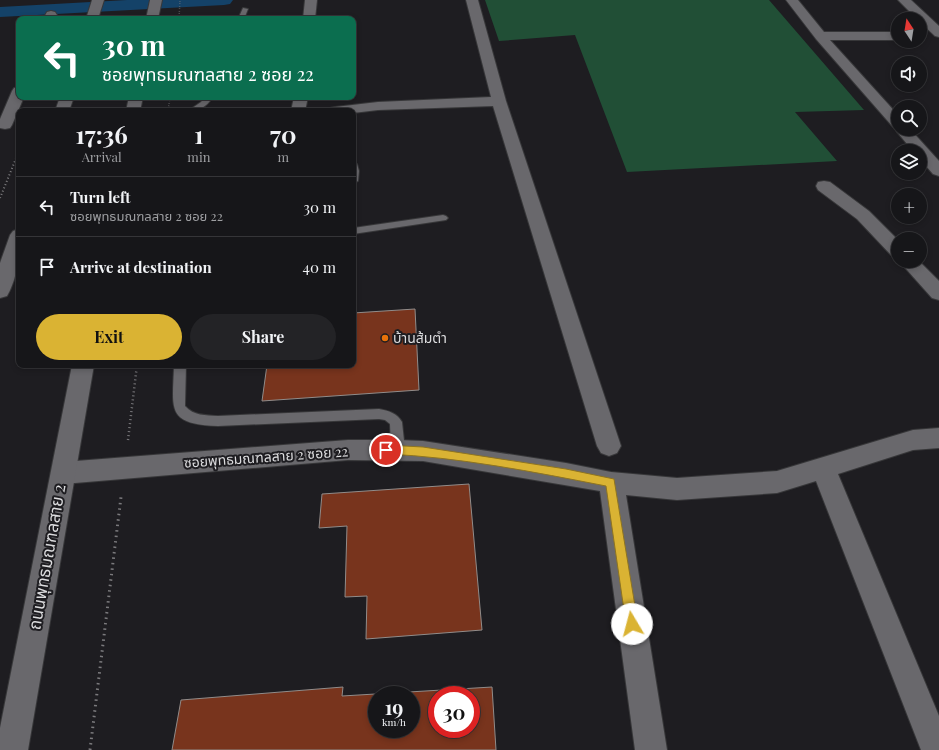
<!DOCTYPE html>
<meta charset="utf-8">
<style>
:root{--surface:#161619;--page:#232326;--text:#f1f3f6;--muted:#9e9fa2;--line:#353538;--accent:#dab333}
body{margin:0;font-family:"Playfair Display","Noto Sans Thai",serif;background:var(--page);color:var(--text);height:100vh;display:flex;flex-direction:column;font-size:15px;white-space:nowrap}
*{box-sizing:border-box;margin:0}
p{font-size:13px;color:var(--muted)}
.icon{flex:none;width:22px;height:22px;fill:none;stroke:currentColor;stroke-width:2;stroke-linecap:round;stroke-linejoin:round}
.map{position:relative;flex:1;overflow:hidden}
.details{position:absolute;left:16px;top:108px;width:340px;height:260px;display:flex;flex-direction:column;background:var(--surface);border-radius:8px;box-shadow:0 2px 6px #0003,0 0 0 1px var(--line)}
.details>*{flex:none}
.guide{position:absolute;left:16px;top:16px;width:340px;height:84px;border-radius:8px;box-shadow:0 2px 6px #0003,0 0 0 1px var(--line);background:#0b6e4f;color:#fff;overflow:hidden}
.needle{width:26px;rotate:348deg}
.fabs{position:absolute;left:891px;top:12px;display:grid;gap:8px}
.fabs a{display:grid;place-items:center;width:36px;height:36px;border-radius:50%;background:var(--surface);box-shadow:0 2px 6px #0003,0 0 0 1px var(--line);font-size:20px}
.speed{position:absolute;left:368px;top:686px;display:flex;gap:8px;font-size:20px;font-weight:700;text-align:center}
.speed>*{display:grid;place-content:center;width:52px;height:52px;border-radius:50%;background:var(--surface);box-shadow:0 2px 6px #0003,0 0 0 1px var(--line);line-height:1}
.speed small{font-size:10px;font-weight:400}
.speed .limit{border:6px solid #d22;background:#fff;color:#111}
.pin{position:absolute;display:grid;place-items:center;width:34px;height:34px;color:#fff;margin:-17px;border:2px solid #fff;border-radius:50%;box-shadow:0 1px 4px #0007}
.me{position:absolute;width:44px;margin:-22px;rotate:352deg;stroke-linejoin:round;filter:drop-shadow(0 0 3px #0008)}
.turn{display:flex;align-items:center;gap:14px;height:84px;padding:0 20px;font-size:18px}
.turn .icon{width:52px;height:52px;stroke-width:2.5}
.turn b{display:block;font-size:28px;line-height:34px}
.eta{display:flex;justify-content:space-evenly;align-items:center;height:68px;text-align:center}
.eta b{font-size:24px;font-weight:700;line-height:28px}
.primary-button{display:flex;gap:8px;margin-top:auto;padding:8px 20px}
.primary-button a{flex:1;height:46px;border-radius:24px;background:var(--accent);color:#111;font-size:16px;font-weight:700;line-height:46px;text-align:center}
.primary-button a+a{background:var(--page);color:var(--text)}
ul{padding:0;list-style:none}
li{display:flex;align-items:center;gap:12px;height:60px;padding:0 20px;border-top:1px solid var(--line)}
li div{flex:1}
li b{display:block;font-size:15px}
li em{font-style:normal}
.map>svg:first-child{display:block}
.green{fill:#214f36}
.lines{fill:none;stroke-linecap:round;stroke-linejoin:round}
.canal{fill:#144268;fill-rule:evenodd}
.building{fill:#78341d;stroke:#918c8a;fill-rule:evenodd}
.lane-casing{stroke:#373739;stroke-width:2}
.street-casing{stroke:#373739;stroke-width:2}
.secondary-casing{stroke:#373739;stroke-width:2}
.path-far3{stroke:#7b7a7d;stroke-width:1.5;stroke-dasharray:0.5 2;stroke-linecap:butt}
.path-far2{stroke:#7b7a7d;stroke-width:2;stroke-dasharray:1 2.5;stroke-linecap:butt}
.path-far1{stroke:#7b7a7d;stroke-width:2.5;stroke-dasharray:1 3;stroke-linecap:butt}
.path{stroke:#7b7a7d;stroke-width:3;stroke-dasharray:1.5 4;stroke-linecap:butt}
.lane{fill:#69686c;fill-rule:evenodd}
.street{fill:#69686c;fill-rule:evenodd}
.secondary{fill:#69686c;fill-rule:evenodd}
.route{fill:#dab333;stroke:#8e7421}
.food-dot{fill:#e8710a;stroke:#1e1d21;stroke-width:1.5}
.labels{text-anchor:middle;stroke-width:4;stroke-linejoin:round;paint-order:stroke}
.poi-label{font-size:14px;fill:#dcdcde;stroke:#1e1d21;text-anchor:start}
.street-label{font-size:14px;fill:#dcdcde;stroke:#1e1d21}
.near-street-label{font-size:17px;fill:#dcdcde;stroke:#1e1d21}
</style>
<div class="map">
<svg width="939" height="750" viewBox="0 0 939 750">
<rect width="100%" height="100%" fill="#1e1d21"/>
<path class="green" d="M485,0H769L864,110L795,112L837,161L627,172L575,35L499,41Z"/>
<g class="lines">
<path class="canal" d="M127,0H233L230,4L224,5L0,17V7Z"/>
</g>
<g class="building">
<path d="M415,309L419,390L262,401L267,365H353V313Z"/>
<path d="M469,484L482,630L366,639L367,596L345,597L347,526L319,528L322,494Z"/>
<path d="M343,687L342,696L492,687L496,750H172L181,700ZM377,695H411V729H377ZM437,695H471V729H437Z"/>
</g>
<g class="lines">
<defs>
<g id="lane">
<path d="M243,8L248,9L244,19H238Z"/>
<path d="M205,97H213C206,107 200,111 188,111L201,102Z"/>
<path d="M353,161L357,164L359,171L358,181L353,184Z"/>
<path d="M443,215L446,216L448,218L446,220L353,234V228Z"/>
<path d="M174,365H186L185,406C194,416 205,415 218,416L379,409C389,411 397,413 402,422L405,450L403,454L398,455L393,454L391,450L390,424L385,420L379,419L218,426C165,424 173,409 174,365Z"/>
</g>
<g id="street">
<path d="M305,0H317L315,19H303Z"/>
<path d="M466,0H478L506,101L621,446L617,453L609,456L601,453L597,446L493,106L378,110L353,113V111H328L330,108L335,107L378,102L491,97Z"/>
<path d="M786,0H798L824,32H898V40H830L898,115V129H910L939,161V176L933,174L920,159V151H913L897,132L895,128L893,127L816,39Z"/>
<path d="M898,0H911L939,26V37L935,36L920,22V19H917Z"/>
<path d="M51,11L55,12L57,15L55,19H43L47,12Z"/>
<path d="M19,87V97H24L12,125L10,128L5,129L0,128V119L12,91L14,88Z"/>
<path d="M294,97H308L305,111H291Z"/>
<path d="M824,181L830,182L869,211L898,240V257L891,255L857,219L818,190L816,186L818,182Z"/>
<path d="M899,261H919L939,281V300L932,298Z"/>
<path d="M939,428V448L913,450L838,474L939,716V750H921L816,481L777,493L677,500L626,495L667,750H635L600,491L423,461L348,460L63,484L54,480L51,473L54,466L63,462L348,440H398L423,441L566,463L611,472L677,478L777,471L913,430Z"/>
</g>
<g id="secondary">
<path d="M92,0H104L98,19H86Z"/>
<path d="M150,0H162L158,19H146Z"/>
<path d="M60,97H74L69,111H55Z"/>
<path d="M129,97H143L140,111H126Z"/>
<path d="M19,229C19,252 19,275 7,296L0,298V263L10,235L13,231Z"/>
<path d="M72,365H94L28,750H0V728Z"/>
</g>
</defs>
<use href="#lane" class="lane-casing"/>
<use href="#street" class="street-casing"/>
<use href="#secondary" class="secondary-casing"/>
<g class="path-far3">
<path d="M179,19L180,0"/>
<path d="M168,111L170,97"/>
</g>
<path class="path-far2" d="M0,198L19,151"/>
<path class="path-far1" d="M128,440L137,365"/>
<path class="path" d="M90,750L121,497"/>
<use href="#lane" class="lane"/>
<use href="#street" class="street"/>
<use href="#secondary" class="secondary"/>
</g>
<path class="route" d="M386,445L423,447L566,469L614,479L638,624L636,628L632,630L627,628L626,624L606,486C534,472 458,457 386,454L382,453L381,450L382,447Z"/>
<circle class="food-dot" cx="385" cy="338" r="4"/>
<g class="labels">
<g class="poi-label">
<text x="393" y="343">บ้านส้มตำ</text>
</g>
<g class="street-label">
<text transform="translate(266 457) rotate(-4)" y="5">ซอยพุทธมณฑลสาย 2 ซอย 22</text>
</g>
<g class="near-street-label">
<text transform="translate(47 557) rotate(-80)" y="6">ถนนพุทธมณฑลสาย 2</text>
</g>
</g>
</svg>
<div class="fabs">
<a><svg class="needle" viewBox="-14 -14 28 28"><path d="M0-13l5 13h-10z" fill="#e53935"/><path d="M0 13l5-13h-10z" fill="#9e9fa2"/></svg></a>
<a><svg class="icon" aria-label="sound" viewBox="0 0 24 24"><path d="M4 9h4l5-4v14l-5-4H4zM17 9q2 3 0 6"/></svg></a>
<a><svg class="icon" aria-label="search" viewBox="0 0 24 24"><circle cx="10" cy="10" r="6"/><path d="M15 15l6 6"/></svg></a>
<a><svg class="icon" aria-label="layers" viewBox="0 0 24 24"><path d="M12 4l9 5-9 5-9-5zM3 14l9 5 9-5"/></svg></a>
<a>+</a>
<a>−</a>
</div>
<div class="speed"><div>19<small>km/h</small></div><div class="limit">30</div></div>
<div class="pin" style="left:386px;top:450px;background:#d93025"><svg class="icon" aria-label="arrive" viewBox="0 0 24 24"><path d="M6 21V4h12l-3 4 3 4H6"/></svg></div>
<svg class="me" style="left:632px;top:624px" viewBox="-20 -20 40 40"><circle r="19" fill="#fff"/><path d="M0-13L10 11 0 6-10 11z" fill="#dab333"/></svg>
<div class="guide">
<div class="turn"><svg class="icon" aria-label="left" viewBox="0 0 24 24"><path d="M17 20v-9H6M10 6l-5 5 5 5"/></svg><div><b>30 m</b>ซอยพุทธมณฑลสาย 2 ซอย 22</div></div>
</div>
<section class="details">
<div class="eta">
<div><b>17:36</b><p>Arrival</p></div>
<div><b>1</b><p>min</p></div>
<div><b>70</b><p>m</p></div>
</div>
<ul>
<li><svg class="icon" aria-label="left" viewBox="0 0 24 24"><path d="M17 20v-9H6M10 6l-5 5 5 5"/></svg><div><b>Turn left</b><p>ซอยพุทธมณฑลสาย 2 ซอย 22</p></div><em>30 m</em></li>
<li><svg class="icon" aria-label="arrive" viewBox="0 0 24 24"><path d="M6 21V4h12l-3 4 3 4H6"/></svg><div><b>Arrive at destination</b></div><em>40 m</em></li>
</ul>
<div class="primary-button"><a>Exit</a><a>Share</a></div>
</section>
</div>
